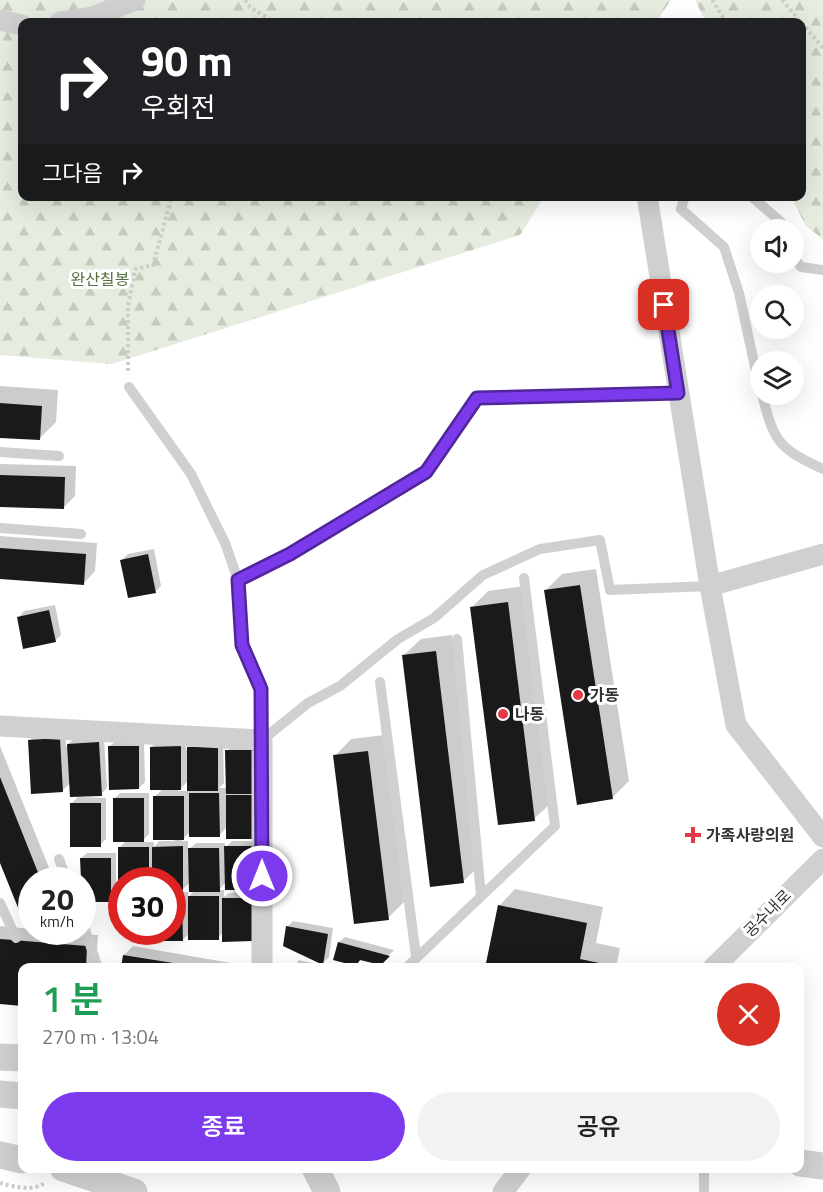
<!DOCTYPE html>
<html lang="ko">
<meta charset="utf-8">
<style>
:root{--surface:#fff;--page:#f2f2f2;--text:#222;--muted:#767676;--accent:#7c3aed}
body{margin:0;font-family:"Titillium Web","Noto Sans KR",sans-serif;background:var(--page);color:var(--text);height:100vh;display:flex;flex-direction:column;font-size:22px;white-space:nowrap}
*{box-sizing:border-box;margin:0}
p{font-size:20px;color:var(--muted)}
.icon{flex:none;width:33px;height:33px;fill:none;stroke:currentColor;stroke-width:2;stroke-linecap:round;stroke-linejoin:round}
.map{position:relative;flex:1;overflow:hidden}
.details{position:absolute;left:18px;top:963px;width:786px;height:210px;display:flex;flex-direction:column;background:var(--surface);border-radius:12px;box-shadow:0 6px 24px #0002}
.details>*{flex:none}
.banner{position:absolute;left:18px;top:18px;width:788px;height:183px;border-radius:12px;box-shadow:0 6px 24px #0002;background:#202124;color:#fff;overflow:hidden}
.tools{position:absolute;left:750px;top:219px;display:grid;gap:12px}
.tools a{display:grid;place-items:center;width:54px;height:54px;border-radius:50%;background:var(--surface);box-shadow:0 6px 24px #0002;font-size:30px}
.speed{position:absolute;left:18px;top:867px;display:flex;gap:12px;font-size:30px;font-weight:700;text-align:center}
.speed>*{display:grid;place-content:center;width:78px;height:78px;border-radius:50%;background:var(--surface);box-shadow:0 6px 24px #0002;line-height:1}
.speed small{font-size:15px;font-weight:400}
.speed .limit{border:9px solid #d22;background:#fff;color:#111}
.pin{position:absolute;display:grid;place-items:center;width:51px;height:51px;color:#fff;margin:-26px;border-radius:12px;box-shadow:0 3px 9px #0006}
.me{position:absolute;width:66px;margin:-33px;rotate:0deg;stroke-linejoin:round;filter:drop-shadow(0 0 4px #0008)}
.turn{display:flex;align-items:center;gap:21px;height:126px;padding:0 24px;font-size:27px}
.turn .icon{width:78px;height:78px;stroke-width:2.5}
.turn b{display:block;font-size:42px;line-height:51px}
.then{display:flex;align-items:center;height:57px;padding:0 24px;background:#0003;gap:12px;font-size:22px}
.round{display:grid;place-items:center;flex:none;width:63px;height:63px;border-radius:32px;background:var(--page)}
.overview{display:flex;align-items:center;justify-content:space-between;height:102px;padding:0 24px}
h1{font-size:36px;font-weight:600;line-height:45px;color:#1e9e55}
.primary-button{display:flex;gap:12px;margin-top:auto;padding:12px 24px}
.primary-button a{flex:1;height:69px;border-radius:36px;background:var(--accent);color:#fff;font-size:24px;font-weight:600;line-height:69px;text-align:center}
.primary-button a+a{background:var(--page);color:var(--text)}
.map>svg:first-child{display:block}
.forest{fill:url(#forest-firs)}
.shadow{fill:#0003;fill-rule:evenodd}
.building{fill:#1a1a1a}
.lines{fill:none;stroke-linecap:round;stroke-linejoin:round}
.path{stroke:#cdcdcd;stroke-width:4;stroke-dasharray:3 3;stroke-linecap:butt}
.service{stroke:#d0d0d0;stroke-width:10}
.minor{stroke:#d0d0d0;stroke-width:21}
.tertiary{stroke:#d0d0d0;stroke-width:27}
.route-casing{stroke:#51269a;stroke-width:15}
.route{stroke:#7c3aed;stroke-width:10}
.poi-dot{fill:#e63946;stroke:#fff;stroke-width:2}
.labels{text-anchor:middle;stroke-width:6;stroke-linejoin:round;paint-order:stroke}
.park-label{font-size:16px;fill:#56703f;stroke:#fff}
.poi-label{font-size:16px;font-weight:bold;fill:#333;stroke:#fff;text-anchor:start}
.street-label{font-size:16px;fill:#333;stroke:#fff}
</style>
<div class="map">
<svg width="823" height="1192" viewBox="0 0 823 1192">
<defs>
<pattern id="forest-firs" width="22" height="20" patternUnits="userSpaceOnUse" patternTransform="scale(1.5)"><rect width="22" height="20" fill="#e6ecdf"/><path d="M5 1l3.5 6h-7zM16 11l3.5 6h-7z" fill="#c6cbc0"/></pattern>
</defs>
<rect width="100%" height="100%" fill="#fff"/>
<g class="forest">
<path d="M0,0H671L656,22H22V196L544,197L520,235L112,364L0,355Z"/>
<path d="M695,0H823V239L806,226L791,197L801,196V22H706Z"/>
</g>
<g class="shadow">
<path d="M0,386L58,390L56,422L39,439L0,436Z"/>
<path d="M0,464L76,466L75,496L63,508L0,506Z"/>
<path d="M0,536L97,543L95,571L84,583L0,577Z"/>
<path d="M154,549L161,586L155,592L122,560L128,554Z"/>
<path d="M596,569L629,781L612,798L545,591L562,574Z"/>
<path d="M524,586L551,803L534,819L472,607L488,591Z"/>
<path d="M55,605L61,635L55,641L19,617L24,611Z"/>
<path d="M452,635L480,865L463,882L404,655L421,639Z"/>
<path d="M65,733L66,747L74,738L104,737L107,788L101,794L71,782L62,791L29,741L35,735Z"/>
<path d="M384,735L404,902L388,918L335,756L351,739Z"/>
<path d="M116,741H144L145,782L139,788L110,746Z"/>
<path d="M157,741H186V750L195,742L223,741L224,783L219,788H227V751L233,745H261L262,786L219,836L191,831L181,841H188V850L196,843H225V848L232,841H261L219,890H224V897L229,893L258,892L218,938L190,933L182,940H154V932H172V892H188V898L195,890L190,882L183,889L172,880H122L119,848L126,841L114,799L120,793H149V834L142,842H154V847L159,841H175L154,797L163,789L151,747ZM189,780V791H178Z"/>
<path d="M0,746L54,880H32L0,859Z"/>
<path d="M78,797L106,798V839L100,845L71,804Z"/>
<path d="M87,853H116V894L110,900L81,858Z"/>
<path d="M515,889L603,907L596,943L620,948L616,968H487L499,906Z"/>
<path d="M293,921L333,928L329,957L323,963L287,927Z"/>
<path d="M0,926L32,929V932L98,935L96,968H22V1005L0,1003Z"/>
<path d="M345,937L394,950L381,963L362,958L356,964L339,942Z"/>
<path d="M133,946L231,963L230,968H122L124,955Z"/>
<path d="M299,960L321,965L330,968H293Z"/>
</g>
<g class="building">
<path d="M0,403L42,406L40,440L0,438Z"/>
<path d="M0,475L65,477L64,509L0,507Z"/>
<path d="M0,548L86,554L84,585L0,579Z"/>
<path d="M148,554L156,593L128,598L120,560Z"/>
<path d="M580,585L613,799L577,805L544,590Z"/>
<path d="M508,602L535,821L498,825L470,607Z"/>
<path d="M49,610L56,642L23,649L17,617Z"/>
<path d="M436,651L464,883L430,887L402,655Z"/>
<path d="M60,738L63,792L31,794L28,740Z"/>
<path d="M99,742L102,796L70,797L67,744Z"/>
<path d="M108,746H139V789L109,790Z"/>
<path d="M181,746V790H150V747Z"/>
<rect x="187" y="747" width="31" height="44"/>
<path d="M225,750H256L257,794H226Z"/>
<path d="M368,751L389,920L354,924L333,755Z"/>
<path d="M0,777L41,880H32V928L27,930L0,863Z"/>
<path d="M189,793H219L220,837H189Z"/>
<rect x="226" y="795" width="31" height="44"/>
<rect x="153" y="796" width="31" height="44"/>
<rect x="113" y="798" width="31" height="44"/>
<rect x="70" y="803" width="31" height="44"/>
<path d="M183,846V890H172V880H152V847Z"/>
<path d="M224,846H255L256,890H225Z"/>
<path d="M118,847H149V880H122V891H118Z"/>
<path d="M188,848H219L220,892H189Z"/>
<path d="M80,858H111V902H82Z"/>
<rect x="188" y="896" width="31" height="44"/>
<path d="M172,897H182L183,941H152V932H172Z"/>
<path d="M222,898H253V941L222,942Z"/>
<path d="M498,905L587,923L580,959L604,964L603,968H485Z"/>
<path d="M286,926L328,934L323,965L283,946Z"/>
<path d="M0,939L87,946L86,968H22V1006L0,1004Z"/>
<path d="M338,942L390,956L381,965L360,960L356,966L333,960Z"/>
<path d="M123,955L192,966V968H121Z"/>
</g>
<g class="lines">
<g class="path">
<path d="M245,0L250,7L274,22"/>
<path d="M712,0L726,22"/>
<path d="M782,0L823,48"/>
<path d="M128,371V306L135,269L153,265L172,196"/>
<path d="M0,1183C14,1187 34,1192 46,1182"/>
</g>
<g class="service">
<path d="M685,196L681,209L724,247L739,293L760,390"/>
<path d="M751,196L781,222L783,230"/>
<path d="M794,258L801,267L823,270"/>
<path d="M129,387L191,474L225,543L238,580L242,645L261,689L262,740"/>
<path d="M762,394C774,442 778,448 823,469"/>
<path d="M0,452L59,456"/>
<path d="M0,528L81,534"/>
<path d="M238,580L290,554L426,472L477,398L678,393"/>
<path d="M457,639L481,895"/>
<path d="M380,682L416,956"/>
<path d="M262,740L308,703L340,686L398,639L434,618L483,575L540,549L600,540L610,590L710,586"/>
<path d="M59,859L67,880"/>
<path d="M0,903L16,938"/>
<path d="M82,921L98,968"/>
<path d="M406,968L555,826L524,578"/>
<path d="M704,1168V1192"/>
</g>
<g class="minor">
<path d="M0,20L22,25"/>
<path d="M60,22L92,17L135,0"/>
<path d="M647,196L710,586L736,725L823,837"/>
<path d="M710,586L823,554"/>
<path d="M0,726L262,740V968"/>
<path d="M713,968L823,859"/>
<path d="M503,1192L521,1168"/>
</g>
<g class="tertiary">
<path d="M0,1057L22,1058"/>
<path d="M0,1094L22,1096"/>
<path d="M0,1155L22,1160"/>
<path d="M800,1163L823,1166"/>
<path d="M63,1168L134,1192"/>
<path d="M315,1168L327,1192"/>
</g>
</g>
<g class="lines">
<defs>
<path id="route" d="M262,876L261,689L242,645L238,580L290,554L426,472L477,398L678,393L664,305"/>
</defs>
<use href="#route" class="route-casing"/>
<use href="#route" class="route"/>
</g>
<g class="poi-dot">
<circle cx="578" cy="695" r="6"/>
<circle cx="503" cy="714" r="6"/>
<path d="M690 826h6v6h6v6h-6v6h-6v-6h-6v-6h6z"/>
</g>
<g class="labels">
<g class="park-label">
<text x="100" y="285">완산칠봉</text>
</g>
<g class="poi-label">
<text x="590" y="701">가동</text>
<text x="515" y="720">나동</text>
<text x="706" y="841">가족사랑의원</text>
</g>
<g class="street-label">
<text transform="translate(767 913) rotate(-45)" y="6">공수내로</text>
</g>
</g>
</svg>
<div class="tools">
<a><svg class="icon" aria-label="sound" viewBox="0 0 24 24"><path d="M4 9h4l5-4v14l-5-4H4zM17 9q2 3 0 6"/></svg></a>
<a><svg class="icon" aria-label="search" viewBox="0 0 24 24"><circle cx="10" cy="10" r="6"/><path d="M15 15l6 6"/></svg></a>
<a><svg class="icon" aria-label="layers" viewBox="0 0 24 24"><path d="M12 4l9 5-9 5-9-5zM3 14l9 5 9-5"/></svg></a>
</div>
<div class="speed"><div>20<small>km/h</small></div><div class="limit">30</div></div>
<div class="pin" style="left:664px;top:305px;background:#d93025"><svg class="icon" aria-label="arrive" viewBox="0 0 24 24"><path d="M6 21V4h12l-3 4 3 4H6"/></svg></div>
<svg class="me" style="left:262px;top:876px" viewBox="-20 -20 40 40"><circle r="17" fill="#7c3aed" stroke="#fff" stroke-width="3"/><path d="M0-11L8 9 0 5-8 9z" fill="#fff"/></svg>
<div class="banner">
<div class="turn"><svg class="icon" aria-label="right" viewBox="0 0 24 24"><path d="M7 20v-9h11M14 6l5 5-5 5"/></svg><div><b>90 m</b>우회전</div></div>
<div class="then">그다음<svg class="icon" aria-label="right" viewBox="0 0 24 24"><path d="M7 20v-9h11M14 6l5 5-5 5"/></svg></div>
</div>
<section class="details">
<div class="overview"><div><h1>1 분</h1><p>270 m · 13:04</p></div><a class="round" style="background:#d93025;color:#fff"><svg class="icon" aria-label="close" viewBox="0 0 24 24"><path d="M6 6l12 12M18 6L6 18"/></svg></a></div>
<div class="primary-button"><a>종료</a><a>공유</a></div>
</section>
</div>
